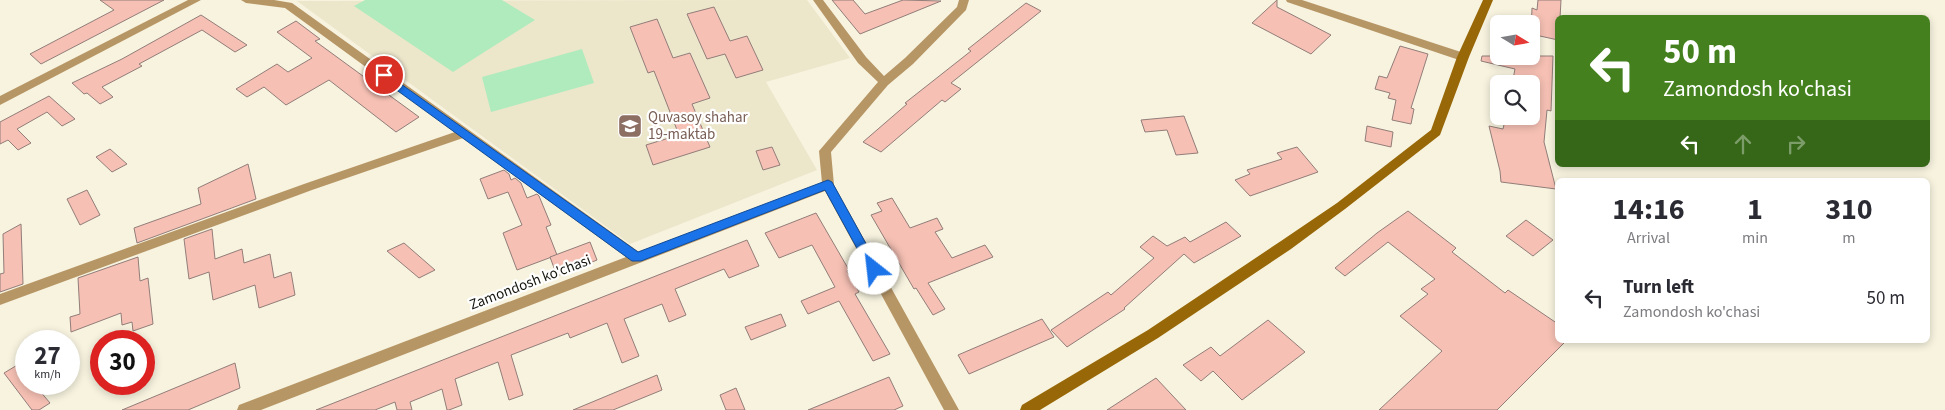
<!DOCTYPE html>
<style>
:root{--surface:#fff;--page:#f2f2f3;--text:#2b2b33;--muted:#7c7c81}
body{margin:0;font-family:"Source Sans 3",sans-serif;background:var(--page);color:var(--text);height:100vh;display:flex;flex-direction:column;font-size:19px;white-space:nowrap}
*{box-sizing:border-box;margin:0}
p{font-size:16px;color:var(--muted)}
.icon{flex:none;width:28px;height:28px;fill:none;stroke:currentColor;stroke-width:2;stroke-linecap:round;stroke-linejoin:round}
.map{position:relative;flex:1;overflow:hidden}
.panel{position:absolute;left:1555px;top:178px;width:375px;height:165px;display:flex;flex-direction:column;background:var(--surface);border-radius:8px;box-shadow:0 2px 8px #0003}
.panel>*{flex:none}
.hud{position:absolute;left:1555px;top:15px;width:375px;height:152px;border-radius:8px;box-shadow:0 2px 8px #0003;background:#44811e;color:#fff;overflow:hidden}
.needle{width:32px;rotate:101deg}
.controls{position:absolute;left:1490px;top:15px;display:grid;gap:10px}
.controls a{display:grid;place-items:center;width:50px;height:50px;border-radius:8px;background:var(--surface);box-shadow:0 2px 8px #0003;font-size:25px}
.speed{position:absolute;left:15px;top:330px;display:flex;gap:10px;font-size:25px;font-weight:700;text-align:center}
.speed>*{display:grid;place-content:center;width:65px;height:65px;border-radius:50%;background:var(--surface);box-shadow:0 2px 8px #0003;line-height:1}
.speed small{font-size:12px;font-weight:400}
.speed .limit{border:8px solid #d22;background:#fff;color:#111}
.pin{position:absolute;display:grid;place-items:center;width:42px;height:42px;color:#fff;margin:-21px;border:2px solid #fff;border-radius:50%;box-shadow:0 1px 5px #0007}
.me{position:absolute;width:55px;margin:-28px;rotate:331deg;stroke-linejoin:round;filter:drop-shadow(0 0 4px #0008)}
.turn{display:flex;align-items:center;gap:18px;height:105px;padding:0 25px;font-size:22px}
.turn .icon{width:65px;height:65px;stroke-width:2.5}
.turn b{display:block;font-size:35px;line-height:42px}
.lanes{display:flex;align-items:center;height:48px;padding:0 25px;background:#0003;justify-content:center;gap:25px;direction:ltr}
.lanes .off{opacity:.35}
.eta{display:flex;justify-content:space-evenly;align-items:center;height:85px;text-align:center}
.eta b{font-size:30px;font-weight:700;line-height:35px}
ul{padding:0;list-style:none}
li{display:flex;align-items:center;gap:15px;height:70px;padding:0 25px}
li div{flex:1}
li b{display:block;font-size:19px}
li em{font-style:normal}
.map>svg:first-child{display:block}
.built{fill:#ece6cb}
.green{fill:#b0ebbd}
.building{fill:#f6c0b4;stroke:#927d79}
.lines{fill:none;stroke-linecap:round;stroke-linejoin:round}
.minor{fill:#b79666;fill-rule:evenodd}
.secondary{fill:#986808;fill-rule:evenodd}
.route{fill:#1a73e8;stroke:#114b97}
.labels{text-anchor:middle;stroke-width:4.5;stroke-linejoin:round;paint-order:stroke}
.education-label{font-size:15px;fill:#785e54;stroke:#fff;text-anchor:start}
.street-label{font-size:15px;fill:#16150e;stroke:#fff}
</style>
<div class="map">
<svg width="1945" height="410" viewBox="0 0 1945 410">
<rect width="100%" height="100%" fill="#f7f3df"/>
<path class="built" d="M807,0L850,58L766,82L817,170L630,244L297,1Z"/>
<g class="green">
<path d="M365,0H502L535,20L453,72L354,6Z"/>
<path d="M582,49L594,83L491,112L482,77Z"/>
</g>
<g class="building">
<path d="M100,0H164L41,64L30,54L114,10Z"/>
<path d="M832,0H853L865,14L903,0L941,1L860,34Z"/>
<path d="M1277,0V7L1331,35L1311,54L1252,23Z"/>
<path d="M1538,0H1561L1560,18H1558V40L1531,34L1532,8L1537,10Z"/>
<path d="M1026,3L1041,11L951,83L961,89L945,102L942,100L881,152L863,142L907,104L905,103L971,51L968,49Z"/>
<path d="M714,7L730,41L747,36L763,70L736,78L725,54L707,59L687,14Z"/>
<path d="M201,15L247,45L235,52L202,30L139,64L142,66L102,87L113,97L100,104L87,93L84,94L72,83L122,59Z"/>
<path d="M657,19L673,58L690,53L710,98L692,104L710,147L653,165L646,145L679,135L654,71L648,73L630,27Z"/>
<path d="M296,21L320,39L315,41L419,117L396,132L329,80L286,105L264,87L247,97L236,89L277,64L288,72L312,58L277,32Z"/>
<path d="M1400,46L1428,54L1411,108L1414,109L1411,124L1392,120L1396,100L1388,98L1390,93L1375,89L1379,76L1387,78Z"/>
<path d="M1482,56H1553L1551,111L1547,110L1544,142L1556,189L1501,182L1500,171L1489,126L1503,129L1506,116H1531V84H1512L1515,69L1481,61Z"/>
<path d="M49,96L75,119L62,126L47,112L17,129L31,143L18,150L8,140L0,144V122Z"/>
<path d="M1184,116L1198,153L1176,155L1167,130L1145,132L1141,120Z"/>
<path d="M1367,126L1393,132L1391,147L1365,141Z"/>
<path d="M772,147L780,165L763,170L756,151Z"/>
<path d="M1297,147L1318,172L1250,196L1235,180L1250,174L1247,170L1282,159L1277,153Z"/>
<path d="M110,149L127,164L112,172L96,157Z"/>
<path d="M248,164L256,199L137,243L134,228L201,204L198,188Z"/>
<path d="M504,170L509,174L511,180L515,178L521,183L527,198L537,194L539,196L551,225L546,227L557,255L517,270L503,233L522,225L508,192L488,199L480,179Z"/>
<path d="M87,190L100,215L80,225L67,199Z"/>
<path d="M892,198L910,228L937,218L943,229L935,232L952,258L985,245L993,257L928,283L945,309L933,315L916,288L914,289L871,215L882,211L877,203Z"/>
<path d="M1408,211L1456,248L1452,252L1505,293L1508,290L1558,324V340H1567L1497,410H1379L1442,351L1400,316L1428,294L1421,289L1435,279L1388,242L1345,276L1335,268L1377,233Z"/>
<path d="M816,213L849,270L847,271L859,292L855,294L890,354L873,361L839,301L808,314L801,301L835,287L812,245L779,258L765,233Z"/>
<path d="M1526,220L1553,240L1533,256L1506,236Z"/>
<path d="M1226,222L1241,236L1194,263L1184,254L1124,308L1125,309L1067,347L1051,330L1108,292L1111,295L1154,258L1140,247L1153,236L1167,246L1185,237L1190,242Z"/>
<path d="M21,224L23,284L0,292V274L4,273L3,234Z"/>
<path d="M212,229L215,259L242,249L244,263L270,254L274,278L291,272L295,295L259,308L255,285L213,300L209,272L189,279L184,239Z"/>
<path d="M747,240L759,266L729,278L724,269L675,289L686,315L669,322L662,304L624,319L639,356L622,363L607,323L570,338L568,333L511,355L523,395L509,400L498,362L455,379L462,405L449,410H447L442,389L410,402L412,410H397L395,402L375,410H316Z"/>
<path d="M590,242L597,260L557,276L550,257Z"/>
<path d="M404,243L435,270L419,278L387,251Z"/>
<path d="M138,257L140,281L148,278L153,324L133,331L132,322L122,325L121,313L71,332L70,317L80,314L78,278Z"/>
<path d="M781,314L786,326L751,340L745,327Z"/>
<path d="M1042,319L1054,337L969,374L958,355Z"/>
<path d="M1268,320L1305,352L1242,400L1213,371L1201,381L1183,365L1211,347L1220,356Z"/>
<path d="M235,363L240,388L188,410H122Z"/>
<path d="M19,364L26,374V384H34L50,403L39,410H32L4,373Z"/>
<path d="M657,375L662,390L613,410H573Z"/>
<path d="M889,377L903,406L894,410H808Z"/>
<path d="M1156,378L1186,410H1107Z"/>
<path d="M736,388L745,410H726L720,395Z"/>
</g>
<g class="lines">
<g class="minor">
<path d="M188,0H201L0,105V96Z"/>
<path d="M241,0H274L292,3L639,252L822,183L819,151L878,82L858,63L813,0H823L866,57L884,76L905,58L957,7L959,0H969L966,10L913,64L888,85L831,152L834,185L959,410H944L825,191L261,410H237L239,405L626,257L463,138L312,190L0,305V294L304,184L455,132L285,8L246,3Z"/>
<path d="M1286,0H1302L1467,54L1469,57L1463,61L1459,60L1287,2Z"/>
</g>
<path class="secondary" d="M1483,0H1493L1469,57L1440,135L1345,209L1291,249L1158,338L1040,410H1020L1022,405L1148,330L1281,241L1337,203L1431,130L1457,57Z"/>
</g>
<path class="route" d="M384,72L638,252L828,180L832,182L880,269L878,272H870L825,190L641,261H632L380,78L379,75Z"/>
<defs>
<symbol id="school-square" viewBox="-11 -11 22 22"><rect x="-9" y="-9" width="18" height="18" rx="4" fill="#8d6e63" stroke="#fff"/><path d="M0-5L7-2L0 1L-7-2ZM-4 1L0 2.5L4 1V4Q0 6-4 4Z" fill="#fff"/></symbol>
</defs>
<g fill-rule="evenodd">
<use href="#school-square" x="616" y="112" width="28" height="28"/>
</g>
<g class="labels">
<g class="education-label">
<text x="648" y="122">Quvasoy shahar<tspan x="648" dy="17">19-maktab</tspan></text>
</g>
<g class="street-label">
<text transform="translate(530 282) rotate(-21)" y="5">Zamondosh ko'chasi</text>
</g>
</g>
</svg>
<div class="controls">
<a><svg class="needle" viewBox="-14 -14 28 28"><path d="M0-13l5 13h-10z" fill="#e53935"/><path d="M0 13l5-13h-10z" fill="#7c7c81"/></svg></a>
<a><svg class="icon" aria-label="search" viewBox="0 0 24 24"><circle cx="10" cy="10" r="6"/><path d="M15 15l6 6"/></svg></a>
</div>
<div class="speed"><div>27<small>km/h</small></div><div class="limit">30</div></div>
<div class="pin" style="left:384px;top:75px;background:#d93025"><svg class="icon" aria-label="arrive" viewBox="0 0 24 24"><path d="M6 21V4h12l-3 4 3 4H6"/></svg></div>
<svg class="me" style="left:874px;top:269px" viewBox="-20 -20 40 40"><circle r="19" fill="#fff"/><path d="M0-13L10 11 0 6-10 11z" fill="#1a73e8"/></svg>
<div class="hud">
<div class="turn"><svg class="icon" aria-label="left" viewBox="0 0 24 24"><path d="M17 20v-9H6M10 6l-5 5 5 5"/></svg><div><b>50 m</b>Zamondosh ko'chasi</div></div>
<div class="lanes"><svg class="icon" aria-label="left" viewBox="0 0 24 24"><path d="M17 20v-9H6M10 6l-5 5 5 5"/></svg><svg class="icon off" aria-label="ahead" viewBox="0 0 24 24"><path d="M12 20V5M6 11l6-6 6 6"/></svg><svg class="icon off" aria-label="right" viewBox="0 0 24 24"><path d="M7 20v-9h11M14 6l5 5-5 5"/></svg></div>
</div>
<section class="panel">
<div class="eta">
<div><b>14:16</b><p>Arrival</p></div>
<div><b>1</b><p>min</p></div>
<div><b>310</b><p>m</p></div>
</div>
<ul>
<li><svg class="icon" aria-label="left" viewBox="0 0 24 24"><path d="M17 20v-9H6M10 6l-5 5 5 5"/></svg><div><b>Turn left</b><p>Zamondosh ko'chasi</p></div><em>50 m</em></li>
</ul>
</section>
</div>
